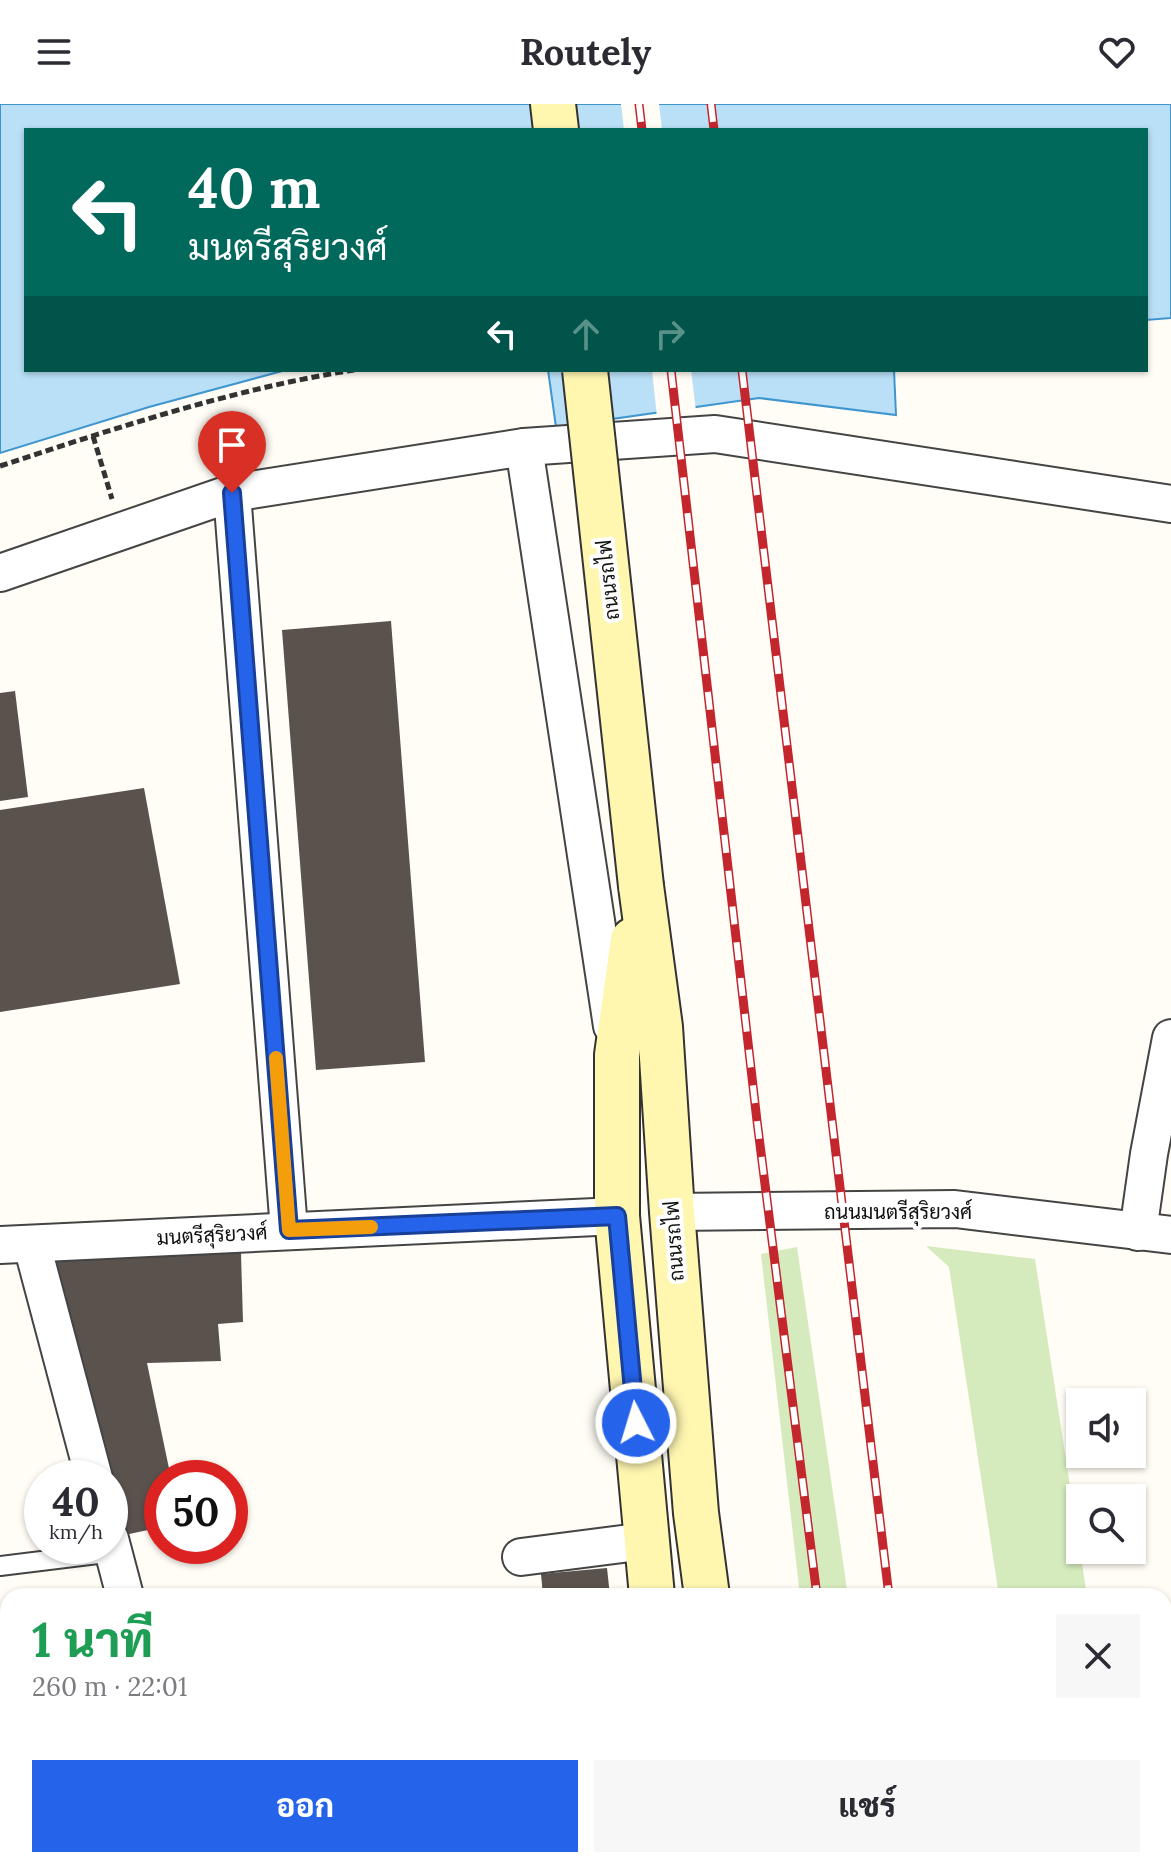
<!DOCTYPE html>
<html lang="th">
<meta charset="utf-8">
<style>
:root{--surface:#fff;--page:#f7f7f7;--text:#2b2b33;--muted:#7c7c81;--accent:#2563eb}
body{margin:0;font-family:Lora,Sarabun,serif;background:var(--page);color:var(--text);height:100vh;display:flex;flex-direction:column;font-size:30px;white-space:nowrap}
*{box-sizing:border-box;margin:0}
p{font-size:26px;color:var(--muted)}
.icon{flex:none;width:44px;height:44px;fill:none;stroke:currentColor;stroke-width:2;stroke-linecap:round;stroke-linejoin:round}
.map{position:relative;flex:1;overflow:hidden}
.drawer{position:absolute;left:0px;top:1484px;width:1172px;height:280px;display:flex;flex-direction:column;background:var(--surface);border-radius:24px 24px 0 0;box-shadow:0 2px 6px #0004}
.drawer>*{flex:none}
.top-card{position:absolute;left:24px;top:24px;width:1124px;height:244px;border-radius:0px;box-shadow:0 2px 6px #0004;background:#00695c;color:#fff;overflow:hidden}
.fabs{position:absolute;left:1066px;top:1284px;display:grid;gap:16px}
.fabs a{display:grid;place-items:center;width:80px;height:80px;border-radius:0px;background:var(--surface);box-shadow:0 2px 6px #0004;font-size:40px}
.speed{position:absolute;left:24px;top:1356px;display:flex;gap:16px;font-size:40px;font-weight:700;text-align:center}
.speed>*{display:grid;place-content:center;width:104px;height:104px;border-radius:50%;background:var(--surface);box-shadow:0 2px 6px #0004;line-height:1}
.speed small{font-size:20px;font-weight:400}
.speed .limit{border:12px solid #d22;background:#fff;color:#111}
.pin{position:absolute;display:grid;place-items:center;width:68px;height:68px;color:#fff;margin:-82px -34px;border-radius:50% 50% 50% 0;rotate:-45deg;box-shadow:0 0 8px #0007}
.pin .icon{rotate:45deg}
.me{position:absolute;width:88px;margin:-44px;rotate:355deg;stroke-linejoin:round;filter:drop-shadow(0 0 6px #0008)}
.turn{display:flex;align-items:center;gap:28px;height:168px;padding:0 32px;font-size:36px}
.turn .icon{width:104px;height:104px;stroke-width:2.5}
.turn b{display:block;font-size:56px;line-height:68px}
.lanes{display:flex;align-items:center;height:76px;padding:0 32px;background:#0003;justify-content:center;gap:40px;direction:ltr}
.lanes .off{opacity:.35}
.round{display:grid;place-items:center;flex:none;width:84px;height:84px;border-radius:0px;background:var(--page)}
.head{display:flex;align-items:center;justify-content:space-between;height:136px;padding:0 32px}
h1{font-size:48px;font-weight:800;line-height:60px;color:#1e9e55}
.button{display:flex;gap:16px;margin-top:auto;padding:16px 32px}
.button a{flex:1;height:92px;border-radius:0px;background:var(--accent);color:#fff;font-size:32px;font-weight:800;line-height:92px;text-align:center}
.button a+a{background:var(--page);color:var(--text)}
header{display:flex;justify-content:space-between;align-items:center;height:104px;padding:0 32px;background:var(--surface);font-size:36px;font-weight:800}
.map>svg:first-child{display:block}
.green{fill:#d5ebbd}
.water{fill:#b9e0f7;stroke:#3f96cf;stroke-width:2}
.pier{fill:#fffdf5}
.building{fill:#5a524d}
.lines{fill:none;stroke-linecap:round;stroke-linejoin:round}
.service-casing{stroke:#444;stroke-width:22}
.minor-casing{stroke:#444;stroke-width:40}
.secondary-casing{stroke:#333;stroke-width:48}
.path{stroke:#333;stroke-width:5;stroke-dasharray:8 4;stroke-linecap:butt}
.service{stroke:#fff;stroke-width:18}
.minor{stroke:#fff;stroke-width:36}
.secondary{stroke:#fff6b0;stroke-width:44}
.rail-casing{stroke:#c4262e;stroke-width:9}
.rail{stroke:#fff;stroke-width:6;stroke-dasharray:18;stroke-linecap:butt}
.secondary-bridge-casing{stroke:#333;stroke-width:48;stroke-linecap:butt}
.secondary-bridge{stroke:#fff6b0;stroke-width:44}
.route-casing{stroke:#184099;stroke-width:20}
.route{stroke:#2563eb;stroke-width:14}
.slow{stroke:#f59e0b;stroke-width:14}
.labels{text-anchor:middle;stroke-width:8;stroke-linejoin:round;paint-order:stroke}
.street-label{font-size:20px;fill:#111;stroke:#fff}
</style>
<header><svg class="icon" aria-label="menu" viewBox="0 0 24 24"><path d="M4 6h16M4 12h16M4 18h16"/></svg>Routely<svg class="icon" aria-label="heart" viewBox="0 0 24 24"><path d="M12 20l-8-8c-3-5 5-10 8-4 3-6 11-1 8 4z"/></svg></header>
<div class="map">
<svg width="1171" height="1764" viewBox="0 0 1171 1764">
<rect width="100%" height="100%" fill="#fffdf5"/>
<g class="green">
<path d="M926,1142L1035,1155L1087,1492H999L949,1163Z"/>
<path d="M797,1143L848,1492H800L761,1150Z"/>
<path d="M1009,1756H1127L1128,1764H1016Z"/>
</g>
<g class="water">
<path d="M0,0H1171V214L1146,216V26H26V266H286L149,303L0,349Z"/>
<path d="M548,266H894L896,311L759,294L556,323Z"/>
</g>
<g class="pier">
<path d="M621,0H659L662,26H624Z"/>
<path d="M652,266H691L696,307L657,313Z"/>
</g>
<g class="building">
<path d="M391,517L425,958L316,966L282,526Z"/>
<path d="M15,587L28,693L0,697V589Z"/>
<path d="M144,684L180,880L0,908V706Z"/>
<path d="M241,1149L243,1218L218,1220L221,1257L147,1259L171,1374H162V1423L120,1432L110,1397V1374L43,1153Z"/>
<path d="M607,1464L610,1492H543L541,1470Z"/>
<path d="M248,1756H399L400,1764H248Z"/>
<path d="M564,1756H631L632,1764H565Z"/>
</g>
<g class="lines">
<defs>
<path id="service" d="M0,1462L114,1448"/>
<g id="minor">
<path d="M524,343L612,922"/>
<path d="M232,389L289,1126"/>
<path d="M0,469L232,389L524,343L715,330L1171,400"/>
<path d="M672,1108L955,1105L1171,1131"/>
<path d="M1138,1128L1149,1050L1171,934"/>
<path d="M0,1141L617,1112"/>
<path d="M32,1141L94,1374"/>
<path d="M110,1435L125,1492"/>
<path d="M521,1453L646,1437"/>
<path d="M195,1756L197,1764"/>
</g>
<g id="secondary">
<path d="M553,0L556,26"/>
<path d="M641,782L660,923L672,1108L696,1409L707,1492"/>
<path d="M633,836L617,951V1112L652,1492"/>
<path d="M682,1756L684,1764"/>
<path d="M745,1756L746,1764"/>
</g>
</defs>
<use href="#service" class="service-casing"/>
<use href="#minor" class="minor-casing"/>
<use href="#secondary" class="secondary-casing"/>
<g class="path">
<path d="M93,332L112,395"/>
<path d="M0,362C116,324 233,285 354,266"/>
</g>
<use href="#service" class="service"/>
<use href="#minor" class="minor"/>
<use href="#secondary" class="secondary"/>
<defs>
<g id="rail">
<path d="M639,0L642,26"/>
<path d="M711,0L714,26"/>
<path d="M671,266L757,1017L817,1492"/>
<path d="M742,266L889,1492"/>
<path d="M849,1756V1764"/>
<path d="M921,1756L922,1764"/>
</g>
</defs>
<use href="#rail" class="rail-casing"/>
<use href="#rail" class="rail"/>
<defs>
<path id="secondary-bridge" d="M585,266L641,782"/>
</defs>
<use href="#secondary-bridge" class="secondary-bridge-casing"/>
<use href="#secondary-bridge" class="secondary-bridge"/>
</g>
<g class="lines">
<defs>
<path id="route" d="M232,389L289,1126L617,1112L636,1319"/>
</defs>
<use href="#route" class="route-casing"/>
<use href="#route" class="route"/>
<path class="slow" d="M276,954L289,1126L371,1123"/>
</g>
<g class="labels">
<g class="street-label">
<text transform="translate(608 476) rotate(-96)" y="7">ถนนรถไฟ</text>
<text x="898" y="1115">ถนนมนตรีสุริยวงศ์</text>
<text transform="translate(212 1131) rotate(-3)" y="7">มนตรีสุริยวงศ์</text>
<text transform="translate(674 1137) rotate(-94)" y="7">ถนนรถไฟ</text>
</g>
</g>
</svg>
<div class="fabs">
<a><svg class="icon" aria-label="sound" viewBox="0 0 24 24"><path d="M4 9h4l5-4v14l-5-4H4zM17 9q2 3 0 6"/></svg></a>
<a><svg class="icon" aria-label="search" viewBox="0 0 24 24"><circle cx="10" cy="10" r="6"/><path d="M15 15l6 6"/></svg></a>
</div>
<div class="speed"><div>40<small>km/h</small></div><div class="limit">50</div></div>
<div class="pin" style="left:232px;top:389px;background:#d93025"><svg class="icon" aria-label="arrive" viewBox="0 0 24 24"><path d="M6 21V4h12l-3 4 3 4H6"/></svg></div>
<svg class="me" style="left:636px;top:1319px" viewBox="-20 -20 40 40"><circle r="17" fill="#2563eb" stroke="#fff" stroke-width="3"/><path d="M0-11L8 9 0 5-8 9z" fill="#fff"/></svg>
<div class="top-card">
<div class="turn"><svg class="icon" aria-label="left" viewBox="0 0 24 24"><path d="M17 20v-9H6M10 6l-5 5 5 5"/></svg><div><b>40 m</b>มนตรีสุริยวงศ์</div></div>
<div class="lanes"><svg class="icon" aria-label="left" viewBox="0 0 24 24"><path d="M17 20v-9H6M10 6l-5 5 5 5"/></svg><svg class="icon off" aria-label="ahead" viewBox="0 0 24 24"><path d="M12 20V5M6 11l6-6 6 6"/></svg><svg class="icon off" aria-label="right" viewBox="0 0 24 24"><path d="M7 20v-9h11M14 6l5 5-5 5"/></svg></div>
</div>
<section class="drawer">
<div class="head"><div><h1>1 นาที</h1><p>260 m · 22:01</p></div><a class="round"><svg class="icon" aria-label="close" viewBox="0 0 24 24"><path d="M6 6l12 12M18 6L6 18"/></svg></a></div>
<div class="button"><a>ออก</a><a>แชร์</a></div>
</section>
</div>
